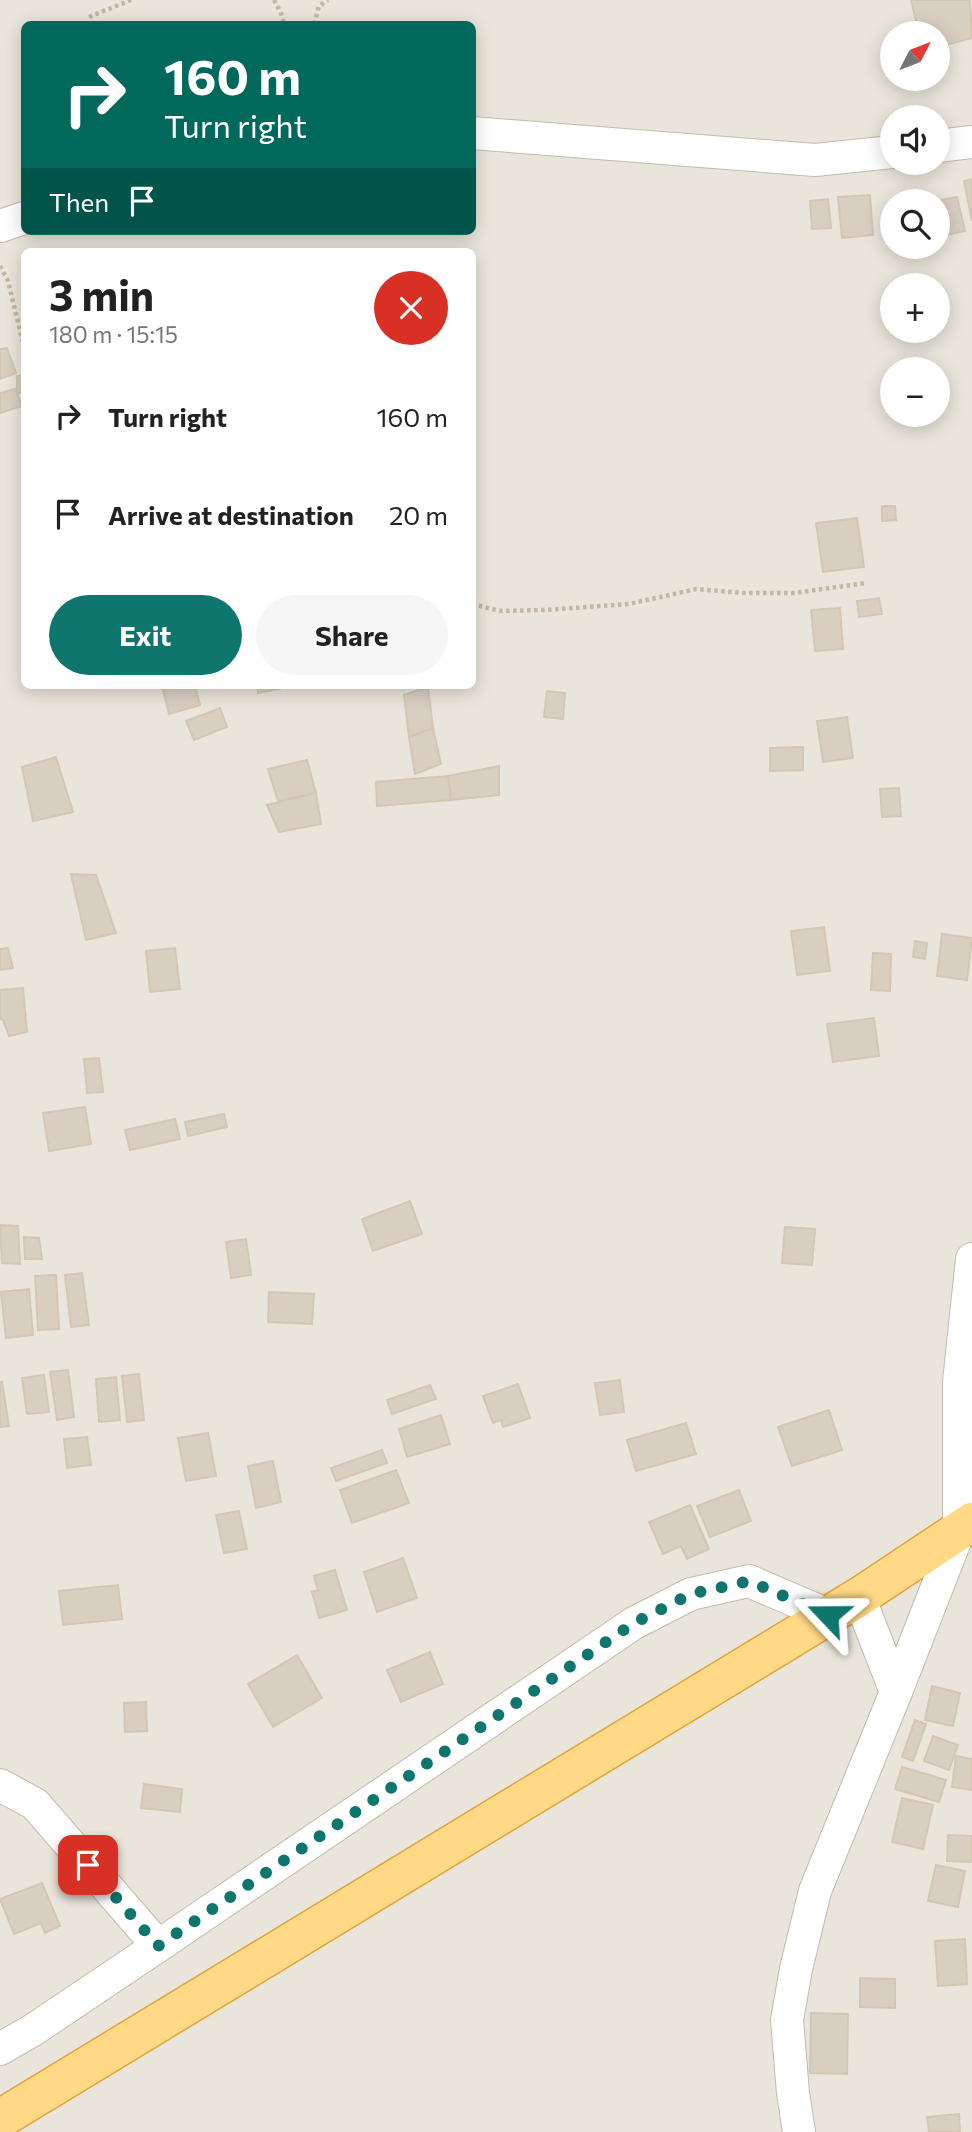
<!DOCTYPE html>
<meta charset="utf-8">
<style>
:root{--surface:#fff;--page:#f6f6f6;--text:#222;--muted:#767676;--accent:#0f766e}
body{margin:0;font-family:Commissioner,sans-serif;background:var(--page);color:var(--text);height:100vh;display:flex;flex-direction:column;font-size:26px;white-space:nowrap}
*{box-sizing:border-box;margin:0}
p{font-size:23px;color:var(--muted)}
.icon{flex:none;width:38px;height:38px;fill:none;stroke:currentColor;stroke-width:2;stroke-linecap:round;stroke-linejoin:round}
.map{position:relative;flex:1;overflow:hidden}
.sheet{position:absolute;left:21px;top:248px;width:455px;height:441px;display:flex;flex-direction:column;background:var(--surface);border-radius:10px;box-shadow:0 4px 18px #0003}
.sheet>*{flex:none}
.banner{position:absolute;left:21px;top:21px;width:455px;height:214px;border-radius:10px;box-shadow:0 4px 18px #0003;background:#00695c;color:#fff;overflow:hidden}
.needle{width:46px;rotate:48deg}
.fabs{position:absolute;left:880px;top:21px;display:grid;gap:14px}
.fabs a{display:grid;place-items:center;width:70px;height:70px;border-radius:50%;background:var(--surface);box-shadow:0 4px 18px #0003;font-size:35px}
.pin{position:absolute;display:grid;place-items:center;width:60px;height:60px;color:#fff;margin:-30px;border-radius:14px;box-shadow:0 4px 10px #0006}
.me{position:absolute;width:77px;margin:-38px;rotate:293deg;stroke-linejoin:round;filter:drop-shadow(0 0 5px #0008)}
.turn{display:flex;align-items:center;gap:24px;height:147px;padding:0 28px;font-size:32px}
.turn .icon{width:91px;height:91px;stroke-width:2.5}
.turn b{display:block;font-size:49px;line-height:60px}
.then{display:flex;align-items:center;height:66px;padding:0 28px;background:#0003;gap:14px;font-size:26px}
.round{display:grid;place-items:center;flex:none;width:74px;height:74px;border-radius:37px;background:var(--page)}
.headline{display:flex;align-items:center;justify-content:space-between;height:119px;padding:0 28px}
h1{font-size:42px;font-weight:700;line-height:52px}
.cta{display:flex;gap:14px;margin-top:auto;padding:14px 28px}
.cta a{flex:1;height:80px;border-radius:42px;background:var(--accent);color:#fff;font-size:28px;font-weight:700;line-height:80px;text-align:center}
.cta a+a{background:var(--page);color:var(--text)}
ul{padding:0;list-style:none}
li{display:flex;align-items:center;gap:21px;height:98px;padding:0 28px}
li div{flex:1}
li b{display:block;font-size:26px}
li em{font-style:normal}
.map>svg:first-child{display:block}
.residential{fill:#eae5da;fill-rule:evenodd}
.building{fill:#d8cfc1;stroke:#d3c7b4;stroke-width:2}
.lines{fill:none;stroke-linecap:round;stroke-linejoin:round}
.minor-casing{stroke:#c2bbae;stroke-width:34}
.trunk-casing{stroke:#e0a43c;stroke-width:41}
.path{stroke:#c4b79f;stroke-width:4.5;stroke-dasharray:3.5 3.5;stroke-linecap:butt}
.minor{stroke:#fff;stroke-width:32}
.trunk{stroke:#ffd985;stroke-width:38}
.route{stroke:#0f766e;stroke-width:12;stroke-dasharray:0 21.6}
</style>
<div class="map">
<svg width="972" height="2132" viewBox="0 0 972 2132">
<rect width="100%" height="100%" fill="#f6f3ec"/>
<path class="residential" d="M0,0H972V2132H0ZM24,24H472V231H24ZM892,33H938V79H892ZM892,117H938V163H892ZM892,201H938V247H892ZM24,252H472V686H24ZM892,285H938V331H892ZM892,369H938V415H892Z"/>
<g class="building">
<path d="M911,0H970L972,38L938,47V33H919Z"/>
<path d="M972,179V221L964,181Z"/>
<path d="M870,195L873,235L842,238L838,197Z"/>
<path d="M957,197L965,231L941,236L938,222V201H936Z"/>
<path d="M828,199L831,228L812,229L810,201Z"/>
<path d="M7,348L16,373L0,379V349Z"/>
<path d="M24,375V391L17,394V376Z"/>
<path d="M15,389L22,406L0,413V393Z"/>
<path d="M882,506H895L896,520L882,521Z"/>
<path d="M857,518L864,567L823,572L816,523Z"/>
<path d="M879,598L882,614L859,617L857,601Z"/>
<path d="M840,608L843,649L815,651L811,610Z"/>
<path d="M162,686H195L200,705L169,714Z"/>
<path d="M257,686H284V688L258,693Z"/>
<path d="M428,687L433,728L409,737L404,695Z"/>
<path d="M547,691L565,693L563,719L544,717Z"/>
<path d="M220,708L227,727L194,740L186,721Z"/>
<path d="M847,717L853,758L823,762L817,721Z"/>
<path d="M433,728L441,764L415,774L409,737Z"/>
<path d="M803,747V770L770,771V748Z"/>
<path d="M56,757L73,812L33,821L22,767Z"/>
<path d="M307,760L316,793L278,801L268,769Z"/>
<path d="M499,766V795L451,800L448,776Z"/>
<path d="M448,776L451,800L377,806L376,782Z"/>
<path d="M899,788L901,816L882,817L880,789Z"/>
<path d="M316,793L321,824L279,832L267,805Z"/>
<path d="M71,874L96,875L116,933L86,940Z"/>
<path d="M824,927L830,971L797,975L791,931Z"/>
<path d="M942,934L972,938L967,980L937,976Z"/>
<path d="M915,941L927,943L925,959L913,957Z"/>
<path d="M8,948L13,968L0,970V949Z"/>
<path d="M175,948L180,989L150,992L146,951Z"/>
<path d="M873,953L891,954L890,991L871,990Z"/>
<path d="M23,988L27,1032L9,1036L3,1020L0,1019V990Z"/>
<path d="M874,1018L879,1056L833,1062L827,1024Z"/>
<path d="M99,1058L103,1092L87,1093L84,1059Z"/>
<path d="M85,1107L91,1144L49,1151L43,1113Z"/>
<path d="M224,1114L227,1127L188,1136L185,1122Z"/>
<path d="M175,1119L180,1139L130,1150L125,1130Z"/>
<path d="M410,1201L422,1234L373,1251L362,1219Z"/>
<path d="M0,1225L18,1226L20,1264L2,1263Z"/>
<path d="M785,1227L815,1229L812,1265L782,1263Z"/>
<path d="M24,1237L39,1238L42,1259H25Z"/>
<path d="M246,1239L251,1275L231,1278L226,1242Z"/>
<path d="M82,1273L89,1325L71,1327L65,1275Z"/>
<path d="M56,1275L59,1329L38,1330L35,1276Z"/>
<path d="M29,1289L33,1335L6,1338L1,1292Z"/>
<path d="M269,1292L314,1294L312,1324L268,1322Z"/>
<path d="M68,1370L74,1417L57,1420L50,1372Z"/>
<path d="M139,1374L144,1420L127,1422L122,1376Z"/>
<path d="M44,1375L49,1412L27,1414L22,1378Z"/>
<path d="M116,1377L120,1420L99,1422L96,1379Z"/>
<path d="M620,1380L624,1412L600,1415L595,1383Z"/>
<path d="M0,1382H2L9,1426L0,1427Z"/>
<path d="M518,1384L530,1418L503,1427L501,1420L493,1423L483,1396Z"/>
<path d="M430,1385L436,1399L392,1414L387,1400Z"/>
<path d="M829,1410L842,1450L792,1466L778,1427Z"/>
<path d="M441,1415L450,1444L407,1457L399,1429Z"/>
<path d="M686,1423L696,1454L636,1471L627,1440Z"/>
<path d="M208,1433L216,1476L186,1481L178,1438Z"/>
<path d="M87,1437L91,1465L67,1468L64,1439Z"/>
<path d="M382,1450L387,1463L336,1481L331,1468Z"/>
<path d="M273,1461L281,1502L256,1508L248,1466Z"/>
<path d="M396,1470L409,1503L352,1523L340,1490Z"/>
<path d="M739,1490L751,1521L710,1537L697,1506Z"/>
<path d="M690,1505L709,1549L687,1559L681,1546L663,1554L649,1522Z"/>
<path d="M239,1511L247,1549L224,1553L216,1515Z"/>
<path d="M403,1558L417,1598L377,1612L364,1572Z"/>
<path d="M335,1570L347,1610L319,1618L312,1592L318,1590L314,1576Z"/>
<path d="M118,1585L122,1619L63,1625L59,1591Z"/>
<path d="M430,1652L443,1684L401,1702L387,1670Z"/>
<path d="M297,1655L322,1698L273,1727L248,1684Z"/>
<path d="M932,1686L960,1693L953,1726L925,1720Z"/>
<path d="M146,1702L147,1731L125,1732L124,1703Z"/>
<path d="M915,1720L926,1724L913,1761L902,1757Z"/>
<path d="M933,1736L958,1745L949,1770L924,1761Z"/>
<path d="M956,1756L972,1759V1790L952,1787Z"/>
<path d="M902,1767L946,1780L939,1802L895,1789Z"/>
<path d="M144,1784L182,1789L180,1812L141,1808Z"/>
<path d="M902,1798L933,1805L923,1849L892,1842Z"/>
<path d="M948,1835L972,1836V1862L947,1861Z"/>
<path d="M936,1865L965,1871L958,1907L928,1901Z"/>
<path d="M42,1883L60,1926L45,1933L41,1923L14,1934L0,1899Z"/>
<path d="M965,1939L967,1984L938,1986L935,1941Z"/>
<path d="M860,1978L895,1979V2008L860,2007Z"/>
<path d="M811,2013L848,2014L847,2074L810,2073Z"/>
<path d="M959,2114L960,2132H929L927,2117Z"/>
</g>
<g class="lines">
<defs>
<g id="minor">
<path d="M472,133L815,160L892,152"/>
<path d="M938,146L972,142"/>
<path d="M0,226L24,218"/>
<path d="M896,1692L959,1531V1382L972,1259"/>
<path d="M0,1785L35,1804L158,1946"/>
<path d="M0,2049L33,2030L158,1946L634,1623L691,1594L749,1581L828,1615"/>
<path d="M799,2132L793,2093L787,2020L796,1969L815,1891L896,1692L859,1597"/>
</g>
<path id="trunk" d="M0,2119L859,1597L972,1522"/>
</defs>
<use href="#minor" class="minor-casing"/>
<use href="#trunk" class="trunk-casing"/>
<g class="path">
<path d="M274,0L281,13L284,24"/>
<path d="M89,17L131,0"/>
<path d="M314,24L319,6L328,0"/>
<path d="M0,266L8,281L24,347"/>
<path d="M472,604L500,611L543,610L629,604L696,589L744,593H794L866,583"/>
</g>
<use href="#minor" class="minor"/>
<use href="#trunk" class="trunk"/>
</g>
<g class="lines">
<path class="route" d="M88,1865L158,1946L634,1623L691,1594L749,1581L828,1615"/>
</g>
</svg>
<div class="fabs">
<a><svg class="needle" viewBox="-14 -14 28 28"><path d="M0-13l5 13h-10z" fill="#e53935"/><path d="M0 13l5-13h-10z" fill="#767676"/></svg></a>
<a><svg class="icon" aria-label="sound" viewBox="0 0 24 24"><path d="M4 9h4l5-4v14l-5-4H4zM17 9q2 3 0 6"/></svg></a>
<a><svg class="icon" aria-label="search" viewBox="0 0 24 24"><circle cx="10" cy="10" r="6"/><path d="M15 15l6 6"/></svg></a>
<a>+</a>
<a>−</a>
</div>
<div class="pin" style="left:88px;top:1865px;background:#d93025"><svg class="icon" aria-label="arrive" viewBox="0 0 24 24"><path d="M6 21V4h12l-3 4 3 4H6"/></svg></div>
<svg class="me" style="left:828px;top:1615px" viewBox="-20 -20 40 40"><path d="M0-17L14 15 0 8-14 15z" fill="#0f766e" stroke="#fff" stroke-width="4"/></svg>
<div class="banner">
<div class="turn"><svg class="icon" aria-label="right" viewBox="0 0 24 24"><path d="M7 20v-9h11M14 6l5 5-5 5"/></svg><div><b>160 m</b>Turn right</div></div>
<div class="then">Then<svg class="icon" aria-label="arrive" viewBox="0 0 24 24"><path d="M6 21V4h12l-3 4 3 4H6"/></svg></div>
</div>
<section class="sheet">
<div class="headline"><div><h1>3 min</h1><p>180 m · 15:15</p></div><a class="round" style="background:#d93025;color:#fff"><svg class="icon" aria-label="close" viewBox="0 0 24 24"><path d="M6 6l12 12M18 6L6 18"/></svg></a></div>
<ul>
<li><svg class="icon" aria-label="right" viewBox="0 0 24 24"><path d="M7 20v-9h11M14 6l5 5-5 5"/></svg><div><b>Turn right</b></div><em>160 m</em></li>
<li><svg class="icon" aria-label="arrive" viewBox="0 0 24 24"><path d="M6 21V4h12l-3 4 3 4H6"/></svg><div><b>Arrive at destination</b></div><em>20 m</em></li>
</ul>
<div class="cta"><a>Exit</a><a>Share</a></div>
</section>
</div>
